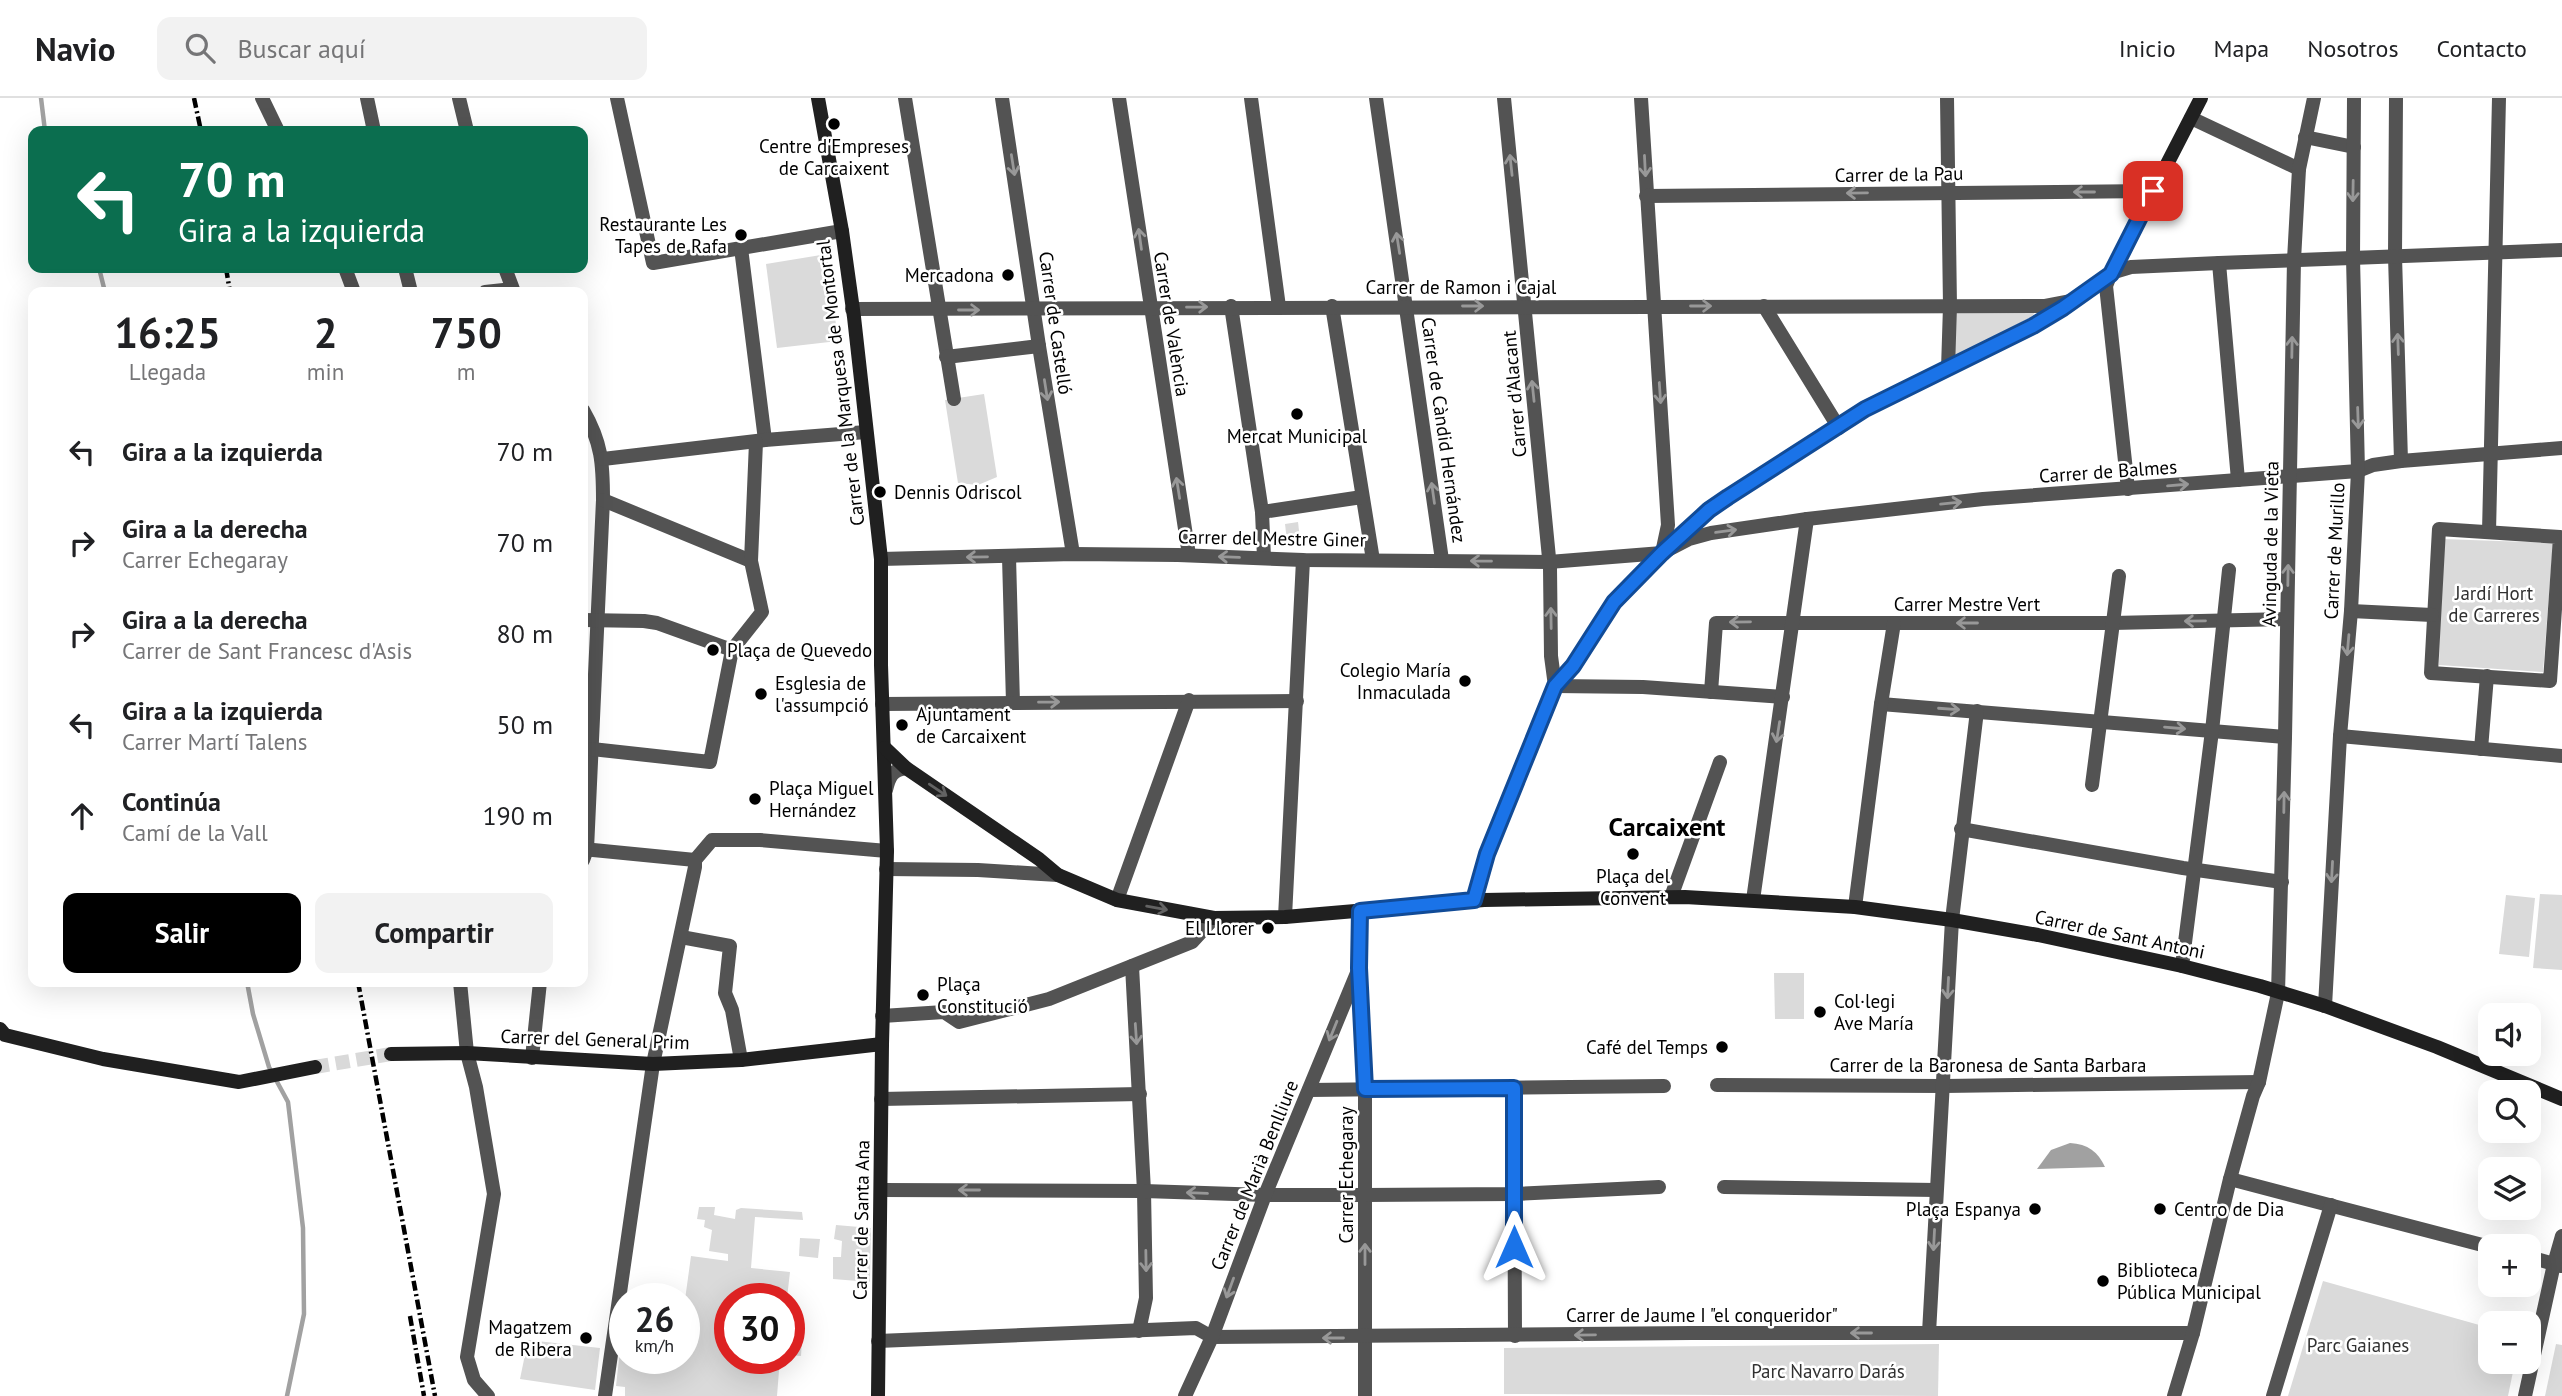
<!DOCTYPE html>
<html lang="es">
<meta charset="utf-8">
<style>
:root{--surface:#fff;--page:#f2f2f2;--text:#202124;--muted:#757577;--line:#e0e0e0;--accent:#000}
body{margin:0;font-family:"PT Sans",sans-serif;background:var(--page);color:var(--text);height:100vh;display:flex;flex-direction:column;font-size:26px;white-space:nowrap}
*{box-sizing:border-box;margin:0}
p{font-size:23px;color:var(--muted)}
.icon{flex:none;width:38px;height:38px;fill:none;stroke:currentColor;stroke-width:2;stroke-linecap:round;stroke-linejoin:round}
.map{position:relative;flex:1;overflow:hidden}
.sheet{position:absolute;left:28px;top:189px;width:560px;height:700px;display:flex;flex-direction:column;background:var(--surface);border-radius:14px;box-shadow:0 7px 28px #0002}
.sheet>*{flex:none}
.top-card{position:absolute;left:28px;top:28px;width:560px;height:147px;border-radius:14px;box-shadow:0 7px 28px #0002;background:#0b6e4f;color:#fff;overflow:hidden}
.buttons{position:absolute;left:2478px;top:905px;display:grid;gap:14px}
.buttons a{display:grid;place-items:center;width:63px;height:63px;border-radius:14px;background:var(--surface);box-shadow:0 7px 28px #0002;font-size:35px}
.speed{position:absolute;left:609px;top:1185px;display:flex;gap:14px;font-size:35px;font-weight:700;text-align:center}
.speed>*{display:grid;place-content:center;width:91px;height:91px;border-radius:50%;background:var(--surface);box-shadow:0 7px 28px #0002;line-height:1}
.speed small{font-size:18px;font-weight:400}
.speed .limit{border:10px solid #d22;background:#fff;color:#111}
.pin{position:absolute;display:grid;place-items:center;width:60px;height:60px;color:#fff;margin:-30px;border-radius:14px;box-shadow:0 4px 10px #0006}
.me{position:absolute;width:77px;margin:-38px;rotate:0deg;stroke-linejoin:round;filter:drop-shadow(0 0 5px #0008)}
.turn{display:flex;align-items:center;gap:24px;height:147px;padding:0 35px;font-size:32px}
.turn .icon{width:91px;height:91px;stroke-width:2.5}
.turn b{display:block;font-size:49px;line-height:60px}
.eta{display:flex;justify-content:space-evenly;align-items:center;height:119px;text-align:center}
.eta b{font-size:42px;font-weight:700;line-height:49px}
.cta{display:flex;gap:14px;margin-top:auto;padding:14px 35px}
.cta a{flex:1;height:80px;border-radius:14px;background:var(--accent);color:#fff;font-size:28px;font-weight:700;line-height:80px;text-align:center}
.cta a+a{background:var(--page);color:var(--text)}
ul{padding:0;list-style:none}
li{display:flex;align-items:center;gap:21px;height:91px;padding:0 35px}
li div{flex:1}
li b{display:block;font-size:26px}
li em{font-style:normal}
header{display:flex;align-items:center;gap:42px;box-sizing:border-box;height:98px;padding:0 35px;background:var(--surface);border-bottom:2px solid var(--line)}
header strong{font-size:33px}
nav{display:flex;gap:38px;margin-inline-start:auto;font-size:24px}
.search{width:490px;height:63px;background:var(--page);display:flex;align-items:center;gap:18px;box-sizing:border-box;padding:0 24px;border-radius:14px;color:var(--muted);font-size:26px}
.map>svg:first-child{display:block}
.green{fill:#dadada}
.water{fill:#a1a1a1}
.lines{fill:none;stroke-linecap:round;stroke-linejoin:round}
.stream{stroke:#a1a1a1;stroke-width:4.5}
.secondary-tunnel{stroke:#d9d9d9;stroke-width:14;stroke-dasharray:14 7;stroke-linecap:butt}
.street{stroke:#535353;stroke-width:14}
.secondary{stroke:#202020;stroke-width:14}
.rail{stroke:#000;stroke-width:4.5;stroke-dasharray:10 3.5 2 3.5;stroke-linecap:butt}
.oneway{stroke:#989898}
.oneway2{stroke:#636363}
.route-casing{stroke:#114b97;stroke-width:18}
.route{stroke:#1a73e8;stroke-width:12}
.poi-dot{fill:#000;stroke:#fff;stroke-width:2.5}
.labels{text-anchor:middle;stroke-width:5;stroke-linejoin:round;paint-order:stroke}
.poi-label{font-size:19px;fill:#000;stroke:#fff;text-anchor:start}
.street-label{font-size:19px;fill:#000;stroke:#fff}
.park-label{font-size:19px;fill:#313131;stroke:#fff}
.district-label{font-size:26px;font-weight:bold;fill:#000;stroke:#fff}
</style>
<header>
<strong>Navio</strong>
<div class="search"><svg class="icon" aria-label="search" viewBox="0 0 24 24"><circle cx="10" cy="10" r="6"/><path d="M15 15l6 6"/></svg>Buscar aquí</div>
<nav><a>Inicio</a><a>Mapa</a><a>Nosotros</a><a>Contacto</a></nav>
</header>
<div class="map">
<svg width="2562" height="1298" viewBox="0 0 2562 1298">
<rect width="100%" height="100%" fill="#fff"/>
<g class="green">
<path d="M827,156L838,243L777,250L766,166Z"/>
<path d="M1953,213L2034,215L2033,218L1954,260Z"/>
<path d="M984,296L997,379L978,387L958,385L945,302Z"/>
<path d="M1298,424L1300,441L1287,443L1285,426Z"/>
<path d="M2442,441L2553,445L2543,574L2439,567Z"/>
<path d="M2540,796L2562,797V872L2533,870Z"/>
<path d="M2506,797L2535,800L2529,859L2499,856Z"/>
<path d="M1774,875H1804V921H1775Z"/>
<path d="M699,1109H715L714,1117L735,1121L736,1112L741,1110L802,1114L803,1122L755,1119L751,1170L790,1174L787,1200H730V1260H780L777,1298H625V1289L616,1288L621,1243L625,1244V1260H684V1209L691,1158L728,1163V1156L709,1153L712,1132L704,1129L705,1122L697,1121Z"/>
<path d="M836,1127L871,1130L870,1184L833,1181V1159H841L842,1143L834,1141Z"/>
<path d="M800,1140L820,1141L818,1160L799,1158Z"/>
<path d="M2323,1183L2490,1230V1264H2515L2508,1298H2288Z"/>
<path d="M789,1222L803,1223L801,1258L789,1257Z"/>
<path d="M528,1242L600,1250L595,1292L520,1281Z"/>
<path d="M1939,1246L1938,1298L1504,1296V1250Z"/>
<path d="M2556,1246L2562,1247V1298H2545Z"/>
</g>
<path class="water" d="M2070,1045C2088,1046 2098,1054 2105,1069L2037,1071L2051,1052Z"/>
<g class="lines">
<g class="stream">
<path d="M41,0L45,33"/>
<path d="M99,170L105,194"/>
<path d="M247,884L253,916L269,969L288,1004L303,1130L304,1216L287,1298"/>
</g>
<path class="secondary-tunnel" d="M315,969L391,956"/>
<g class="street">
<path d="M262,0L278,33"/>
<path d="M367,0L374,33"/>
<path d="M459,0L467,33"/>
<path d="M617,0L653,165L842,133"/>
<path d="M905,0L954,301"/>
<path d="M1002,0L1039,248L1073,456"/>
<path d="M1119,0L1189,457"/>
<path d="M1251,0L1279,209"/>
<path d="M1376,0L1442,462"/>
<path d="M1504,0L1550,470L1551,558L1555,588L1643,589L1783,599"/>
<path d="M1641,0L1668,427L1662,455"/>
<path d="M1947,0L1950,208L1948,271"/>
<path d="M2396,0L2395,158L2401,363"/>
<path d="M2191,20L2299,71"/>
<path d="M2305,39L2354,49"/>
<path d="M1646,98L2153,93"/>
<path d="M741,150L765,342"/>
<path d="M2219,165L2238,382"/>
<path d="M345,170L354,194"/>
<path d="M405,170L411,194"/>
<path d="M505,170L514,194"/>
<path d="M485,194L512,191"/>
<path d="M1231,208L1262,414L1264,460"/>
<path d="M1332,208L1373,462"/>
<path d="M1764,208L1839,330"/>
<path d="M852,211L2044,208L2070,203"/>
<path d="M946,259L1039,248"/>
<path d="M583,312C602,345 603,366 603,402L587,751L583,762"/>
<path d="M603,361L765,342L866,334"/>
<path d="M2128,391L2106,188L2111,175L2131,169L2219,165L2562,152"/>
<path d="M603,402L751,463"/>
<path d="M1262,414L1362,399"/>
<path d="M2439,431L2560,439L2550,583L2431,575Z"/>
<path d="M2489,434L2499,0"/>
<path d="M1009,459L1013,605"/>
<path d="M881,461L1073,456L1178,457L1303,462L1549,464L1662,455L1689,441L1711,435L1807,421L1983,401L2358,373L2373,367L2401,363L2562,350"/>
<path d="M2351,513L2432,517"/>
<path d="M583,522L644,523L657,525L732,552"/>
<path d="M1711,594L1716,525H2113L2287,521"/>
<path d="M882,606L1297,603"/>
<path d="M1881,606L2285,639"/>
<path d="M2340,638L2562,658"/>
<path d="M592,651L710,664L732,552L762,514L751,463L756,344"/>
<path d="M2481,651L2487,578"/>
<path d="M2092,687L2119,478"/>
<path d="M886,692C889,679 892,672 906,670"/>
<path d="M1961,731L2183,770L2282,784"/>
<path d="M583,751L695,762"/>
<path d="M695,762L712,742H760L887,753"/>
<path d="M886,771L978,772L1058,777"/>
<path d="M1671,799L1720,664"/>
<path d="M1117,802L1189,602"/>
<path d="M1753,802L1807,421"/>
<path d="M1855,809L1881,606L1894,525"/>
<path d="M1360,813L1359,870L1365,991V1298"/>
<path d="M1285,819L1303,462"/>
<path d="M681,839L730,848L725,895L732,912L741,962"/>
<path d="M1132,868L1144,1093L1146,1200L1139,1233"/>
<path d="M2182,868L2212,633L2229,472"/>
<path d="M460,884L467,955L476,989L494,1096L467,1259L474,1282L488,1298"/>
<path d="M2325,908L2340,638L2351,513L2358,373L2353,160L2354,0"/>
<path d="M882,918L944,914L959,924L1049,901L1192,844L1214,820"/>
<path d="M532,960L540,884"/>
<path d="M1717,987L1944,988L2259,984"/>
<path d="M1514,990L1515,1238"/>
<path d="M1309,992L1664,988"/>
<path d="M881,1001L1140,996"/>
<path d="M2230,1081L2490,1149"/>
<path d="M1724,1089L1936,1092"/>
<path d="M881,1092L1144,1093L1265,1097H1365L1514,1096L1659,1089"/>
<path d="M2529,1159L2561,1168"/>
<path d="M1929,1235L1952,822L1977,613"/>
<path d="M878,1243L1196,1230L1212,1239L1691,1235H2193"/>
<path d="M605,1298L653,966L695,769V762"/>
<path d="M1185,1298L1212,1239L1265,1097L1357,875"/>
<path d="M2174,1298L2193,1235L2230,1081L2253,998L2259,984L2278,895L2285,639L2294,162L2299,71L2314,0"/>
<path d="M2273,1298L2331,1107"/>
<path d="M2525,1298L2554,1166L2562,1138"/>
</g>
<g class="secondary">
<path d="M818,0L842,133L854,219L881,461V567L887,753L882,946L878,1298"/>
<path d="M885,650L906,670L1039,761L1058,777L1117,802L1214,820L1285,819L1484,802L1685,799L1855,809L1952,822L2038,837L2182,868L2260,888L2325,908L2437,949L2562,1001"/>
<path d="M1474,802L1487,756L1555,588L1573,568L1614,504L1662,455L1709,412L1728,399L1865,311L2033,228L2063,210L2111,175L2201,0"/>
<path d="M0,931L5,937L103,961L239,984L315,969"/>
<path d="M391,956L467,955L653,966L741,962L882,946"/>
</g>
<g class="rail">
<path d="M194,0L201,33"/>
<path d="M226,170L230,194"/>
<path d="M358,884L435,1298"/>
<path d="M410,1218L424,1298"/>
</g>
</g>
<defs><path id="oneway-shaft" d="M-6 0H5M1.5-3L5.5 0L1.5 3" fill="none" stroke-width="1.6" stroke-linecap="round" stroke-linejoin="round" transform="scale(1.75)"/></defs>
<g class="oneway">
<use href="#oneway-shaft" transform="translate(1013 67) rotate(81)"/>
<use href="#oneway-shaft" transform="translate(1511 67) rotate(-96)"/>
<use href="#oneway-shaft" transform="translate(1645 68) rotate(87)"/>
<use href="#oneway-shaft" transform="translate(2353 93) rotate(91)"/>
<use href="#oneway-shaft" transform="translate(2084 94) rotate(180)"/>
<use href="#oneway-shaft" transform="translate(1857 95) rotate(179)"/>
<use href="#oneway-shaft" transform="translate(1140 141) rotate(-98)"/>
<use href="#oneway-shaft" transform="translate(1398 145) rotate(-99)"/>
<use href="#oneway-shaft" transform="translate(1473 208)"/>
<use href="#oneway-shaft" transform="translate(1701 208)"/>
<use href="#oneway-shaft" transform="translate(1197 209) rotate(-1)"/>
<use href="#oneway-shaft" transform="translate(969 212)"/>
<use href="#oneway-shaft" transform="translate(2398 246) rotate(-92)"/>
<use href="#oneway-shaft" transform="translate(2292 249) rotate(-89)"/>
<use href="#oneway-shaft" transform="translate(1046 292) rotate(81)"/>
<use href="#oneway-shaft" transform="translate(1533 293) rotate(-96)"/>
<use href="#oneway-shaft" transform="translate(1660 295) rotate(86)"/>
<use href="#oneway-shaft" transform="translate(2358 320) rotate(88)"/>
<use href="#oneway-shaft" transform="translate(2178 387) rotate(-5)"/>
<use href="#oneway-shaft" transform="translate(1178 390) rotate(-99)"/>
<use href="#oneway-shaft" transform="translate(1433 395) rotate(-98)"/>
<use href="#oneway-shaft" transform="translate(1951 405) rotate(-6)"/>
<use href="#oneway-shaft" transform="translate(1726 433) rotate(-8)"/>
<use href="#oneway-shaft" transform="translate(977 459) rotate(179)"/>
<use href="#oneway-shaft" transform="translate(1229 459) rotate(-178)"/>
<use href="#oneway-shaft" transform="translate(1481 463) rotate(-179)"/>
<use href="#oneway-shaft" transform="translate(2288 477) rotate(-89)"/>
<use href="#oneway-shaft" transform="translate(1551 520) rotate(-91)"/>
<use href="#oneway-shaft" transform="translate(2195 523) rotate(179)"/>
<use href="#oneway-shaft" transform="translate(1740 524) rotate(179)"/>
<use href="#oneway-shaft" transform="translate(1967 525) rotate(180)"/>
<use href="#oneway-shaft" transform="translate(2348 547) rotate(95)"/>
<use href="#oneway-shaft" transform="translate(1049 604) rotate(-1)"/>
<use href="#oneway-shaft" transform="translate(1949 611) rotate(4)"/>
<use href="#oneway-shaft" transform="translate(2175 630) rotate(5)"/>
<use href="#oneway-shaft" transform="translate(1778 634) rotate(99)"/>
<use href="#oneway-shaft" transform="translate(2284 704) rotate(-89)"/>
<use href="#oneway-shaft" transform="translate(2332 774) rotate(93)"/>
<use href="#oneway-shaft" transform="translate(1948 890) rotate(93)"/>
<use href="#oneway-shaft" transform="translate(1333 933) rotate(112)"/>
<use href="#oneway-shaft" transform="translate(1136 936) rotate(86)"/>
<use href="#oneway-shaft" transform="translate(969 1092) rotate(-180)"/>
<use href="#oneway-shaft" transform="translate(1197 1095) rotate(-178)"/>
<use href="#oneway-shaft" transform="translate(1934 1142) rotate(93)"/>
<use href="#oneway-shaft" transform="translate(1365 1156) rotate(-90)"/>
<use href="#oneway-shaft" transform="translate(1146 1163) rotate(89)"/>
<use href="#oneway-shaft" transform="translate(1230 1190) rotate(110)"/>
<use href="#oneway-shaft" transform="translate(1861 1235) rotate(-180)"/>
<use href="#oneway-shaft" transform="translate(1585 1237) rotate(179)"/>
<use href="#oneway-shaft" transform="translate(1333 1240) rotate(-180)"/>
</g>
<g class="oneway2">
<use href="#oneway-shaft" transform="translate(938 692) rotate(34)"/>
<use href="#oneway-shaft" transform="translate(1157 810) rotate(10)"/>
</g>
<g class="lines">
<defs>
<path id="route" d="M1514,1149V990L1365,991L1359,870L1360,813L1474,802L1487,756L1555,588L1573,568L1614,504L1662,455L1709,412L1728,399L1865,311L2033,228L2063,210L2111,176L2153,93"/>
</defs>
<use href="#route" class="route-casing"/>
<use href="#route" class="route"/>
</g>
<g class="poi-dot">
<circle cx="834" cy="26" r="7"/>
<circle cx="741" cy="137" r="7"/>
<circle cx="1008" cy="177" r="7"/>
<circle cx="1297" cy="316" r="7"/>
<circle cx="880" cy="394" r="7"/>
<circle cx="713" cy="552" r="7"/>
<circle cx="1465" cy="583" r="7"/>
<circle cx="761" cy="596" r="7"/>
<circle cx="902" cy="627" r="7"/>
<circle cx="755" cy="701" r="7"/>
<circle cx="1633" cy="756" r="7"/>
<circle cx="1268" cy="830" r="7"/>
<circle cx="923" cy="897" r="7"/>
<circle cx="1820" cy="914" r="7"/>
<circle cx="1722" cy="949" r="7"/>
<circle cx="2035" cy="1111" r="7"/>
<circle cx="2160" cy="1111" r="7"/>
<circle cx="2103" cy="1183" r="7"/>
<circle cx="586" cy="1240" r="7"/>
</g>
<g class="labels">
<g class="poi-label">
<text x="834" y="55" text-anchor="middle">Centre d'Empreses<tspan x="834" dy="22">de Carcaixent</tspan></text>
<text x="727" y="133" text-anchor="end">Restaurante Les<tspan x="727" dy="22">Tapes de Rafa</tspan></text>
<text x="994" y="184" text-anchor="end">Mercadona</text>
<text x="1297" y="345" text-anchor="middle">Mercat Municipal</text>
<text x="894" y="401">Dennis Odriscol</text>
<text x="727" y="559">Plaça de Quevedo</text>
<text x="1451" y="579" text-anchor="end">Colegio María<tspan x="1451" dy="22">Inmaculada</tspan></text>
<text x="775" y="592">Esglesia de<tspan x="775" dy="22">l'assumpció</tspan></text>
<text x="916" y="623">Ajuntament<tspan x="916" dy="22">de Carcaixent</tspan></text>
<text x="769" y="697">Plaça Miguel<tspan x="769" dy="22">Hernández</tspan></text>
<text x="1633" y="785" text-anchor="middle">Plaça del<tspan x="1633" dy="22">Convent</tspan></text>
<text x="1254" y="837" text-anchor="end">El Llorer</text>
<text x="937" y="893">Plaça<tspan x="937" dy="22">Constitució</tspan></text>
<text x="1834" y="910">Col·legi<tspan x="1834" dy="22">Ave María</tspan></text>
<text x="1708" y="956" text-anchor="end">Café del Temps</text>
<text x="2021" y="1118" text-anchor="end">Plaça Espanya</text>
<text x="2174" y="1118">Centro de Dia</text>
<text x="2117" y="1179">Biblioteca<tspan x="2117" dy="22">Pública Municipal</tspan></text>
<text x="572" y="1236" text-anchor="end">Magatzem<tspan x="572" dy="22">de Ribera</tspan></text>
</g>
<g class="street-label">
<text transform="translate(1899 76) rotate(-1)" y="7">Carrer de la Pau</text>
<text x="1461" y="196">Carrer de Ramon i Cajal</text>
<text transform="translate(1056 225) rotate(82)" y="7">Carrer de Castelló</text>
<text transform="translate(1172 226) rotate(81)" y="7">Carrer de València</text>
<text transform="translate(840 285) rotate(-97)" y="7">Carrer de la Marquesa de Montortal</text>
<text transform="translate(1514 296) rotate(-95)" y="7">Carrer d'Alacant</text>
<text transform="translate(1444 332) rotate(82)" y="7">Carrer de Càndid Hernández</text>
<text transform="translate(2108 373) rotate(-4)" y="7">Carrer de Balmes</text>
<text transform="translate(1272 440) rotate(1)" y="7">Carrer del Mestre Giner</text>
<text transform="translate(2270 446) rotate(-89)" y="7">Avinguda de la Vieta</text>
<text transform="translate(2334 453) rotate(-87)" y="7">Carrer de Murillo</text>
<text x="1967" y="513">Carrer Mestre Vert</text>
<text transform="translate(2120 836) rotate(12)" y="7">Carrer de Sant Antoni</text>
<text transform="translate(595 941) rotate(2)" y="7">Carrer del General Prim</text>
<text x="1988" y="974">Carrer de la Baronesa de Santa Barbara</text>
<text transform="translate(1254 1077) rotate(-68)" y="7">Carrer de Marià Benlliure</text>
<text transform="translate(1346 1077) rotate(-90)" y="7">Carrer Echegaray</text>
<text transform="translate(861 1122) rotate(-89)" y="7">Carrer de Santa Ana</text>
<text x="1702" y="1224">Carrer de Jaume I "el conqueridor"</text>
</g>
<g class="park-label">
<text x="2494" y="502">Jardí Hort<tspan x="2494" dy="22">de Carreres</tspan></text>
<text x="2358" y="1254">Parc Gaianes</text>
<text x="1828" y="1280">Parc Navarro Darás</text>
</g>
<g class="district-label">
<text x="1667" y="738">Carcaixent</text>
</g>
</g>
</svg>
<div class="buttons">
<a><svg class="icon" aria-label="sound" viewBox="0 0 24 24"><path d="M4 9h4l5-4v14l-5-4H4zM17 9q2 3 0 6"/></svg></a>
<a><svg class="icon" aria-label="search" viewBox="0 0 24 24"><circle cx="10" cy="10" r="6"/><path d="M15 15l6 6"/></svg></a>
<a><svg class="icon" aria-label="layers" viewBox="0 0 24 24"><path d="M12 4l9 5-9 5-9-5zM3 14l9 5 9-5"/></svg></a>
<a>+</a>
<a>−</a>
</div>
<div class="speed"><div>26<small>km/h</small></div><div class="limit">30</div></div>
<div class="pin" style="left:2153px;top:93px;background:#d93025"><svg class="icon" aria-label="arrive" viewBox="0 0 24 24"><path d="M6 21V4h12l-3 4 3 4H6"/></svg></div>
<svg class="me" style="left:1514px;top:1149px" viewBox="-20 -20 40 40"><path d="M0-17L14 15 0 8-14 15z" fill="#1a73e8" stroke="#fff" stroke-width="4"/></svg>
<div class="top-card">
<div class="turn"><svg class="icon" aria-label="left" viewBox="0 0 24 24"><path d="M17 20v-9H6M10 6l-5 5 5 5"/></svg><div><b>70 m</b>Gira a la izquierda</div></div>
</div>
<section class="sheet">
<div class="eta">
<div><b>16:25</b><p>Llegada</p></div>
<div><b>2</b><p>min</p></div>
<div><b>750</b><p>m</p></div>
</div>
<ul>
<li><svg class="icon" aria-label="left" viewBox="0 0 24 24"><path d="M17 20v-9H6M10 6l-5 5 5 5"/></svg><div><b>Gira a la izquierda</b></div><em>70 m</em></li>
<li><svg class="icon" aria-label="right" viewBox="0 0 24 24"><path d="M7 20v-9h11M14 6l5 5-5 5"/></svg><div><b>Gira a la derecha</b><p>Carrer Echegaray</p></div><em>70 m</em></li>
<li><svg class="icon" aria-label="right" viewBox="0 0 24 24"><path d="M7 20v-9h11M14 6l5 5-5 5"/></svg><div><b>Gira a la derecha</b><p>Carrer de Sant Francesc d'Asis</p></div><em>80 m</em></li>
<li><svg class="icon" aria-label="left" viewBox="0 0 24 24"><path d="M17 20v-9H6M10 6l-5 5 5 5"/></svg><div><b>Gira a la izquierda</b><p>Carrer Martí Talens</p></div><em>50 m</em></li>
<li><svg class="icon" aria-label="ahead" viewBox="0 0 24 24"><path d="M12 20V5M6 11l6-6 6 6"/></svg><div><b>Continúa</b><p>Camí de la Vall</p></div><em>190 m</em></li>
</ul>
<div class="cta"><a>Salir</a><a>Compartir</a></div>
</section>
</div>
